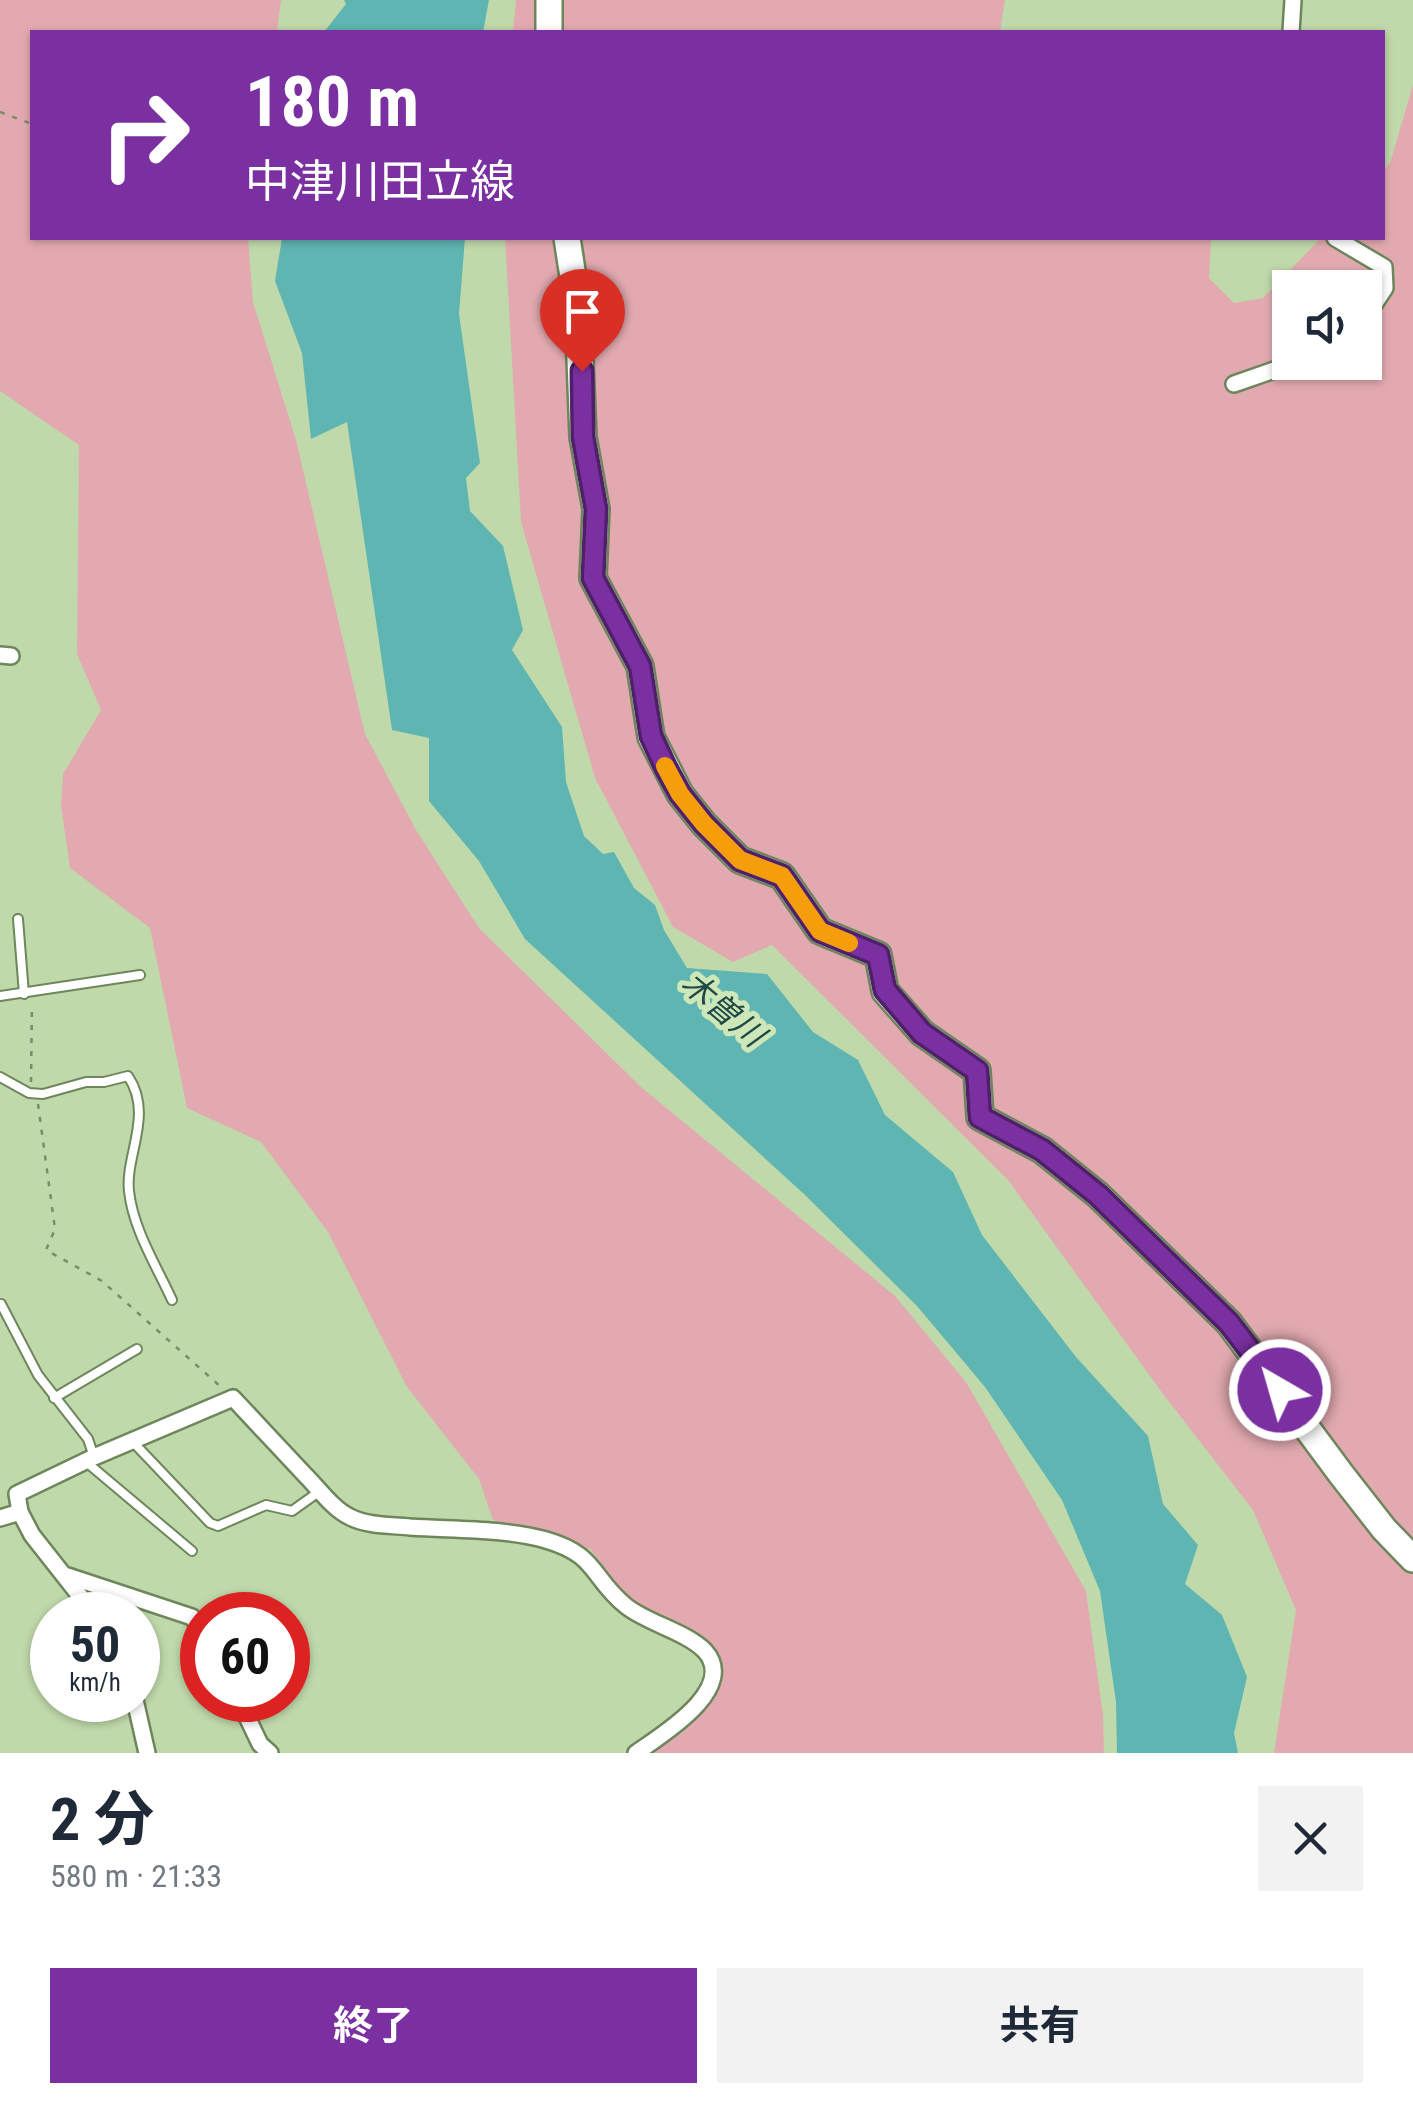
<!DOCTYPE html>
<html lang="ja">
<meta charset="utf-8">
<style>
:root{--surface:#fff;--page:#f2f2f3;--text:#1f2937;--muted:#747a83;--accent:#7b30a2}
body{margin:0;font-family:"Roboto Condensed","Noto Sans JP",sans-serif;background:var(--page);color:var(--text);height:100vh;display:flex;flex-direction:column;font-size:38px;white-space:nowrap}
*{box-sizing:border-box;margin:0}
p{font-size:32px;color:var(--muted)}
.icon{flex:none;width:55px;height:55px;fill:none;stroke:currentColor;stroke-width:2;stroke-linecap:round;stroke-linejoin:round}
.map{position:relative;height:1753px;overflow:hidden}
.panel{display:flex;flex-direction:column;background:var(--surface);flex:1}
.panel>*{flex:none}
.hud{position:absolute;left:30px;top:30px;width:1355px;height:210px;border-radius:0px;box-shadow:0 2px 8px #0004;background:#7b30a2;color:#fff;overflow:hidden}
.buttons{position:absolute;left:1272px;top:270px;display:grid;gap:20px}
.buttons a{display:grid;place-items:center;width:110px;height:110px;border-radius:0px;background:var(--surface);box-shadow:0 2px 8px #0004;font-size:50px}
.speed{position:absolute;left:30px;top:1592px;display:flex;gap:20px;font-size:50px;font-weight:700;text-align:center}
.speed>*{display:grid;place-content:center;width:130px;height:130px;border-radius:50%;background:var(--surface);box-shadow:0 2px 8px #0004;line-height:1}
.speed small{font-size:25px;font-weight:400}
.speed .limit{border:15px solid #d22;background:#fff;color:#111}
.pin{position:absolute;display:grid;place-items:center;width:85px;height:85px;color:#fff;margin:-102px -42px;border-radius:50% 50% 50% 0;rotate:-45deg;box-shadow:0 0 10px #0007}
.pin .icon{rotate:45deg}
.me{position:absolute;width:110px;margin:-55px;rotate:322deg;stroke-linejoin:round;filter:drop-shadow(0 0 8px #0008)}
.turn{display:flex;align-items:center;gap:35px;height:210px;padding:0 50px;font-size:45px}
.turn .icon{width:130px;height:130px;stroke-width:2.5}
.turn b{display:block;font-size:70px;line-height:85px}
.round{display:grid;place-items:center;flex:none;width:105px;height:105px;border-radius:0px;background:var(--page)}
.head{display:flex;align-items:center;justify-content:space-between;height:170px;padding:0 50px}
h1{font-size:60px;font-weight:700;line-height:75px}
.button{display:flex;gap:20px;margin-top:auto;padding:20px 50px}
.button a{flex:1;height:115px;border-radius:0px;background:var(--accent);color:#fff;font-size:40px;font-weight:700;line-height:115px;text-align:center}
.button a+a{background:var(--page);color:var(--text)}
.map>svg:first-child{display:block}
.green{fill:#e2aab0;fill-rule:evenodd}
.water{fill:#5fb5b1}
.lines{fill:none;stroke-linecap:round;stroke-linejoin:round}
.lane-casing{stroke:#6e865b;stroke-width:12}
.street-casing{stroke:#6e865b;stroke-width:20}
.primary-casing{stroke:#6e865b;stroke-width:30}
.path{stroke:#798b69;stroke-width:2.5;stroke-dasharray:5 8;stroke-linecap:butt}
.lane{stroke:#fff;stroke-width:8}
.street{stroke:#fff;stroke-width:15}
.primary{stroke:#fff;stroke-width:25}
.route-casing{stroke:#501f69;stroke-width:25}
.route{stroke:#7b30a2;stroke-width:18}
.slow{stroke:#f59e0b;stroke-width:18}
.labels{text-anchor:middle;stroke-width:10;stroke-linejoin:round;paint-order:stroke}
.water-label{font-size:32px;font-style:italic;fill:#204847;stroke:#cde7b8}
</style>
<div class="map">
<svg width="1413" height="1753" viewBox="0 0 1413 1753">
<rect width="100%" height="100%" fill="#c0d9ab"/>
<g class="green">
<path d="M0,0H281L277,32H32V238H248L253,302L296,440L365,734L416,830L479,928L641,1087L895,1296L966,1382L1086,1591L1103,1715L1104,1753H652L683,1732L705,1710L709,1641L632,1603L590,1549L493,1520L479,1479L407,1387L328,1232L261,1142L187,1108L150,928L70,868L61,806L63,774L101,710L77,654L79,445L0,391Z"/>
<path d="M516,0H1005L1000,31L1010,32H513Z"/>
<path d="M1413,85V1753H1274L1296,1610L1253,1510L1163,1394L1008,1180L772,945L733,962L673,927L595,778L521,522L505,238H1211L1209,278L1234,303L1263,298L1321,238H1382L1383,171L1390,163ZM1290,288H1365V362H1290Z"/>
</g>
<g class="water">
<path d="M344,0H489L483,32H324L346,4Z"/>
<path d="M282,238H465L459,314L480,463L466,478L470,511L503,546L523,630L512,650L562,727L566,782L584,836L603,854L614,852L634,888L655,905L664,930L687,968L767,974L813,1032L858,1060L885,1115L953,1172L982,1235L1076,1357L1148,1436L1163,1504L1198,1545L1185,1584L1222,1615L1247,1677L1234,1733L1238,1753H1117L1116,1702L1100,1591L1062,1500L985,1387L917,1306L805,1195L525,939L479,861L429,801V738L392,730L347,422L311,439L302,353L275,281Z"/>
</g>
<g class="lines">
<defs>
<g id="lane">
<path d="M18,919L24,994"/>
<path d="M0,996L140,975"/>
<path d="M0,1077L29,1093L43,1094L86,1082H104L128,1076C154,1115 125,1155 129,1191C133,1229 156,1265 172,1300"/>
<path d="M1,1304L38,1375L88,1439L94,1457"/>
<path d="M54,1398L137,1349"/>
<path d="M132,1441L210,1523L218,1526L266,1505L292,1511L320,1491"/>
<path d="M85,1461L192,1551"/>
</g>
<g id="street">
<path d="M1291,32L1293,0"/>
<path d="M1335,238L1384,267L1385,288L1365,318"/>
<path d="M1234,384L1297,362"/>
<path d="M0,655L11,656"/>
<path d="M20,1512L17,1494L94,1457L233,1398C257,1424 282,1450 306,1476C319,1489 333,1509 350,1517C367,1526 391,1525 410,1527C454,1530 503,1528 546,1540C598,1555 591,1578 626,1606C647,1623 687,1632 705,1651C739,1689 660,1736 636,1753"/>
<path d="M0,1518L20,1512L32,1535L95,1615"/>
<path d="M68,1576L192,1617L202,1631"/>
<path d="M135,1700L147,1753"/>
<path d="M239,1700L260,1744L270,1753"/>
</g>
<g id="primary">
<path d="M549,32V0"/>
<path d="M567,238L578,309L583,437L596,509L593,578L640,666L651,737L680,794L704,824L740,860L782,876L820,931L878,955L885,991L922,1033L977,1071L980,1117L1042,1150L1098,1195L1229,1323L1341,1474L1384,1529L1413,1559"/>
</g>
</defs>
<use href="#lane" class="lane-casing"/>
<use href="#street" class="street-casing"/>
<use href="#primary" class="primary-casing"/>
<g class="path">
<path d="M0,112L32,124"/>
<path d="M31,1082L32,1005"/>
<path d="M38,1104L55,1229L46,1250L102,1281L221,1387"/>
</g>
<use href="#lane" class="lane"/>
<use href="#street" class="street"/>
<use href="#primary" class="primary"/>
</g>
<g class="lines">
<defs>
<path id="route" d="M582,371L583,437L596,509L593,578L640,666L651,736L666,768L680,794L704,824L740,860L782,876L820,931L878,955L885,990L922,1033L977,1071L980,1117L1042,1150L1098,1195L1229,1323L1280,1390"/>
</defs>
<use href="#route" class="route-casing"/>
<use href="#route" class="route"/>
<path class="slow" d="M665,766L680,794L704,824L740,860L782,876L820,931L849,943"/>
</g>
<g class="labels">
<g class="water-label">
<text transform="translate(723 1009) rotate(40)" y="11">木曽川</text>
</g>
</g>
</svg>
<div class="buttons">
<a><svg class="icon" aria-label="sound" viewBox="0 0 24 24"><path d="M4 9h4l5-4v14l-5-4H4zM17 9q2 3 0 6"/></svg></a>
</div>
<div class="speed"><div>50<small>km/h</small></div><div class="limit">60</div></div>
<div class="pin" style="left:582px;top:371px;background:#d93025"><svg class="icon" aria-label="arrive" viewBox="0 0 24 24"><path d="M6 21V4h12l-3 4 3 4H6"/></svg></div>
<svg class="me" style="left:1280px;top:1390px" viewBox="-20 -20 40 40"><circle r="17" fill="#7b30a2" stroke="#fff" stroke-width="3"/><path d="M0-11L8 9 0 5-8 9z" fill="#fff"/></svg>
<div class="hud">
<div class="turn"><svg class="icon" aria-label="right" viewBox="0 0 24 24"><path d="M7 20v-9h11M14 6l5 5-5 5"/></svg><div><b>180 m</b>中津川田立線</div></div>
</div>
</div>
<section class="panel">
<div class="head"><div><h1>2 分</h1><p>580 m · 21:33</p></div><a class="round"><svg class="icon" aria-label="close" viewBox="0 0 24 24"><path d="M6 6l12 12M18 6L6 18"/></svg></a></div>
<div class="button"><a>終了</a><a>共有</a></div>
</section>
